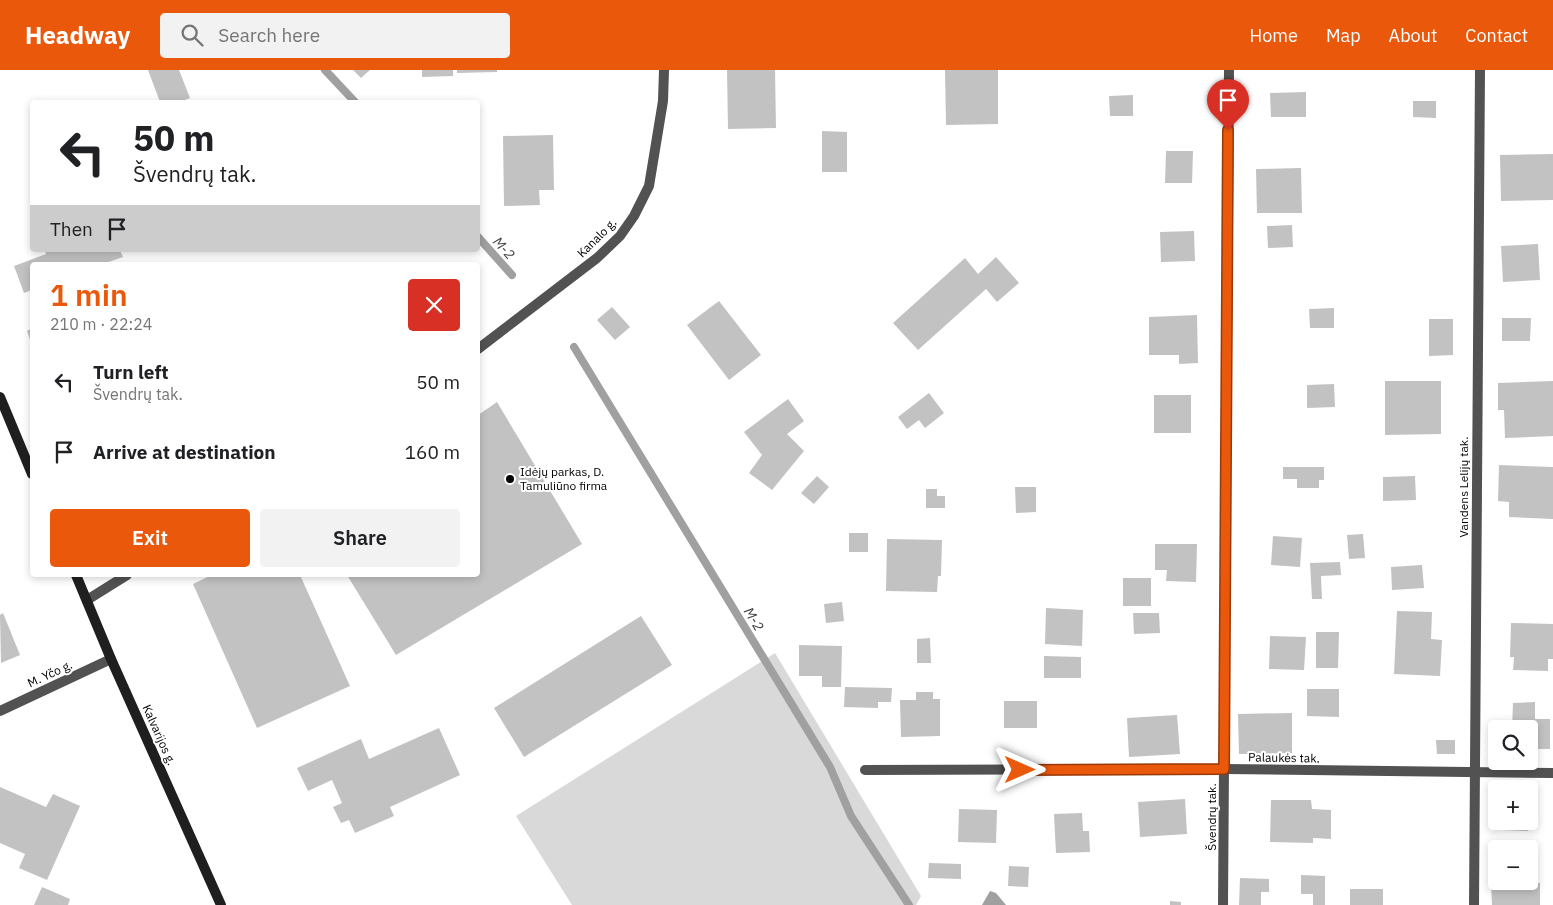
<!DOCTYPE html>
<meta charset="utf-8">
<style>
:root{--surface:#fff;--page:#f2f2f2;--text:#202124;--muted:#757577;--accent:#ea580c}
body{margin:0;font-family:"IBM Plex Sans",sans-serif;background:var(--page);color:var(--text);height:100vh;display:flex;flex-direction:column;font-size:19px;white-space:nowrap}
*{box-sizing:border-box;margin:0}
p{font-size:16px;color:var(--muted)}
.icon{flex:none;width:28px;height:28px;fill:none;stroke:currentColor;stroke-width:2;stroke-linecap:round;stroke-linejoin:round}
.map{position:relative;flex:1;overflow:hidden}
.sheet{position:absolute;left:30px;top:192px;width:450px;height:315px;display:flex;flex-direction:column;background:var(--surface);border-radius:5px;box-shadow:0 2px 8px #0003}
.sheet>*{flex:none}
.banner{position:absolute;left:30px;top:30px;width:450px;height:152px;border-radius:5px;box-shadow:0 2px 8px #0003;background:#fff;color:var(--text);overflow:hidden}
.buttons{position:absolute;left:1488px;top:650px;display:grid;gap:10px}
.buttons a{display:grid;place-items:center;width:50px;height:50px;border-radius:5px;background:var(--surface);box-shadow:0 2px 8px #0003;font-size:25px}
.pin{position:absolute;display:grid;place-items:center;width:42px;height:42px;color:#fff;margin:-51px -21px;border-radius:50% 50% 50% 0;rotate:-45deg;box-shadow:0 0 5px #0007}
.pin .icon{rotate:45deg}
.me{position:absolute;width:55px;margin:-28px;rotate:90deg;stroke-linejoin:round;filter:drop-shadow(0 0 4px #0008)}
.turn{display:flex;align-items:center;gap:18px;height:105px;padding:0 20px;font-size:22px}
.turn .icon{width:65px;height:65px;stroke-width:2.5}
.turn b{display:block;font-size:35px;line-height:42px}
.then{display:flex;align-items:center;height:48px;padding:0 20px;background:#0003;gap:10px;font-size:19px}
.round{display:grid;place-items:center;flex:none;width:52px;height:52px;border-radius:5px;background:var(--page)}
.summary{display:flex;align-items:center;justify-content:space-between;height:85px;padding:0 20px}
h1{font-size:30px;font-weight:600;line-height:38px;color:var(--accent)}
.action{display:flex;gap:10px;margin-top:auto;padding:10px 20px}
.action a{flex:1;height:58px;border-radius:5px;background:var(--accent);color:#fff;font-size:20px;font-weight:600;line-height:58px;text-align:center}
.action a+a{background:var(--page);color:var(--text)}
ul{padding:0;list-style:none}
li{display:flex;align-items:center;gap:15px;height:70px;padding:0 20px}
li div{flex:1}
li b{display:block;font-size:19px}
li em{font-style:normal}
header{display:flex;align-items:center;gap:30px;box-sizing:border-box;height:70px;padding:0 25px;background:var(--accent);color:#fff}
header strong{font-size:24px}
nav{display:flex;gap:28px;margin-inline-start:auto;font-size:18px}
.search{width:350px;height:45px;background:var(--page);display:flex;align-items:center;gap:12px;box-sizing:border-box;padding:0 18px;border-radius:5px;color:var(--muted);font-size:19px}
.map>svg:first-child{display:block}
.green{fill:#d9d9d9}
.water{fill:#a0a0a0}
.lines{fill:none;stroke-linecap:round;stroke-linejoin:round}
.stream{stroke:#a0a0a0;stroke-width:8}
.building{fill:#c2c2c2}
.street{stroke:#525252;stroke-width:10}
.secondary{stroke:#1f1f1f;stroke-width:10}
.route-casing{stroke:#983908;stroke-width:12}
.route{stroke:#ea580c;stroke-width:9}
.poi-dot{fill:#000;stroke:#fff;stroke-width:2}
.labels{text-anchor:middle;stroke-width:4;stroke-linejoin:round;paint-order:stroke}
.street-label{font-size:12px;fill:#000;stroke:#fff}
.poi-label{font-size:12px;fill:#000;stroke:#fff;text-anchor:start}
.water-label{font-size:14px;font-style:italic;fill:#414141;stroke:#fff}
</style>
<header>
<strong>Headway</strong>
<div class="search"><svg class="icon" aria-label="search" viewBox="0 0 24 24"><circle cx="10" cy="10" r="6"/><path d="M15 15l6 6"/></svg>Search here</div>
<nav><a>Home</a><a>Map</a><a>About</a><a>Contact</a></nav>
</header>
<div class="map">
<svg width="1553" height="835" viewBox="0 0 1553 835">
<rect width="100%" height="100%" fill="#fff"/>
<path class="green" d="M775,583L921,826L916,835H572L516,746Z"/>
<path class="water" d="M990,821L996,823L1006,835H982Z"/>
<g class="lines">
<g class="stream">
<path d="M325,0L355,32"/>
<path d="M478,167L512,205"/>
<path d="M574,277L830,697L851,746L909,835"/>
</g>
</g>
<g class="building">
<path d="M148,0H179L190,28L180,32H160Z"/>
<path d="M353,0H370L361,8Z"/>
<path d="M422,0H453V6L422,7Z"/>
<path d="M457,0H497V2L457,3Z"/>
<path d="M727,0H775L776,58L728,59Z"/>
<path d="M945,0H998V54L946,55Z"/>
<path d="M1306,22V47H1271L1270,23Z"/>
<path d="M1133,25V46H1110L1109,26Z"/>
<path d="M1413,31H1436V48L1413,47Z"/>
<path d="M478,44H480L479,76H478Z"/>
<path d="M822,61L847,62V102H822Z"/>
<path d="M553,65L554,120H539L540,135L504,136L503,66Z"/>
<path d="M1166,81H1193L1192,113H1165Z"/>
<path d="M1553,84V130L1501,131L1500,85Z"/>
<path d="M1301,98L1302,143H1257L1256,99Z"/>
<path d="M1292,155L1293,177L1268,178L1267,156Z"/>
<path d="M1194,161L1195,191L1161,192L1160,162Z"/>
<path d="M1538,174L1540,210L1503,212L1501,176Z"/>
<path d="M45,180H120L123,187L100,195H32V220L24,223L14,196L46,184Z"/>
<path d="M996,187L1019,213L997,232L986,219L918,280L893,253L965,188L978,204Z"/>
<path d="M719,231L761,285L729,310L687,255Z"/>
<path d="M612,237L630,257L615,270L597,250Z"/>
<path d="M1334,238V258H1310L1309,239Z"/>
<path d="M1197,245L1198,293L1179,294V285H1149V247Z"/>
<path d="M1502,248H1531L1530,271H1502Z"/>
<path d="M1429,249H1453V285L1429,286Z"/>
<path d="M32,258V275L27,261Z"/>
<path d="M1385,311H1441V364L1385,365Z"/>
<path d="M1553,311V366L1505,368L1504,340H1498V313Z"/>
<path d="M1334,314L1335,337L1307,338V315Z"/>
<path d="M929,323L944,343L925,358L919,350L907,359L898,347Z"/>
<rect x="1154" y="325" width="37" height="38"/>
<path d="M788,329L804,351L787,364L804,381L772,420L749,403L762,385L744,362Z"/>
<path d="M497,332L582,474L396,585L347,505H478V345Z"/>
<path d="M1499,395L1553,397V449L1509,447V432L1498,431Z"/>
<path d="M1283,397H1324V410H1319V418H1297V409H1283Z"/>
<path d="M817,406L829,417L814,434L801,423Z"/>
<path d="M1415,406L1416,430L1383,431V407Z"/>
<path d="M1015,417H1036V442L1016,443Z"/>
<path d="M926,419H937V426H945V438H926Z"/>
<rect x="849" y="463" width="19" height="19"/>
<path d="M1363,464L1365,488L1349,489L1347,465Z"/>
<path d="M1273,466L1302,468L1300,497L1271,495Z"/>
<path d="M887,469L942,470L941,506H938L937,522L886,521Z"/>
<path d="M1155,474H1197L1196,512L1166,511L1167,500H1155Z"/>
<path d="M1340,492L1341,505L1321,506L1322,529H1312L1310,493Z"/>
<path d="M1422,495L1424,518L1392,520L1391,497Z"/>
<path d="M212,505H300L350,616L257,658L193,514Z"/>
<rect x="1123" y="508" width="28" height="28"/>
<path d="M842,532L844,551L826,553L824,534Z"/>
<path d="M1046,538L1083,540L1082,576L1045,574Z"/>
<path d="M1397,541L1432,542L1431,569L1442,570L1440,606L1394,604Z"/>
<path d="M3,543L20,585L1,593L0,545Z"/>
<path d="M1133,543H1159L1160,563L1134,564Z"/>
<path d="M641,546L672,595L524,687L494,638Z"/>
<path d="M1511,553L1553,554V589H1548V601L1513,600L1514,587H1510Z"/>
<path d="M1316,562H1339L1338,598H1316Z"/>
<path d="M1270,566L1306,567L1304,600L1269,599Z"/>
<path d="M930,568L931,593H917V569Z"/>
<path d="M799,575L842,576L841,617H822V606H799Z"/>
<path d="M1044,586L1081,587V608H1044Z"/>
<path d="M845,617L892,618L891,632H878V638L844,637Z"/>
<path d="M1307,619H1339V647L1307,646Z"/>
<path d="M916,622H933V629H940V666L901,667L900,630H916Z"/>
<rect x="1004" y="631" width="33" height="27"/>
<path d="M1535,632V649H1550V679H1529V659H1512L1513,633Z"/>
<path d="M1292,643V683L1239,684L1238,644Z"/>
<path d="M1177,645L1180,684L1129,687L1127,648Z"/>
<path d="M439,658L460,705L390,737L394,746L355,763L349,750L341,753L333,737L342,733L332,710L308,721L297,698L361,669L369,689Z"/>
<path d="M1436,670H1455V684H1437Z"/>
<path d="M0,717L46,737L53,724L80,736L47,810L19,798L25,784L0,773Z"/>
<path d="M1185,729L1187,764L1140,767L1138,732Z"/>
<path d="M1271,730H1311L1312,739L1331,740V769L1313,768V773L1270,772Z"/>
<path d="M959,739L997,740L996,773L958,772Z"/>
<path d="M1082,743L1083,761H1089L1090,782L1056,783L1054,744Z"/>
<path d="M1503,751H1528V761L1503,760Z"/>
<path d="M929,793L961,794V809L928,808Z"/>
<path d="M1009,796L1029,797L1028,817L1008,816Z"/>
<path d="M1301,805L1325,806V835H1313V824H1301Z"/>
<path d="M1240,808L1269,809V822H1261V835H1239Z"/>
<path d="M1540,813V835H1492L1491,814Z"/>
<path d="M42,817L70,829L68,835H34Z"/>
<rect x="1350" y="819" width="33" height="16"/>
<path d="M1170,831L1181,832V835H1170Z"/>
</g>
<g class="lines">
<g class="street">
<path d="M478,279L597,188L620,166L634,146L649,116L663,31L664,0"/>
<path d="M87,530L127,505"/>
<path d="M0,641L111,589"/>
<path d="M865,700L1224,699L1553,703"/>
<path d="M1223,835L1229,0"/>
<path d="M1474,835L1480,0"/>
</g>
<g class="secondary">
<path d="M0,327L32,404"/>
<path d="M76,505L111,589L221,835"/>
</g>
</g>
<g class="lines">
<defs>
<path id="route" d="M1020,700L1224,699L1228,60"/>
</defs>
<use href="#route" class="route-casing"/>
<use href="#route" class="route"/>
</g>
<circle class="poi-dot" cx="510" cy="409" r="5"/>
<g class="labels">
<g class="street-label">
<text transform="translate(597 168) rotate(-45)" y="4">Kanalo g.</text>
<text transform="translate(1464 417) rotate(-90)" y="4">Vandens Lelijų tak.</text>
<text transform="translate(50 604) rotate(-25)" y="4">M. Yčo g.</text>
<text transform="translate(159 665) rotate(66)" y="4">Kalvarijos g.</text>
<text transform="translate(1284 688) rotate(1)" y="4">Palaukės tak.</text>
<text transform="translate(1212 747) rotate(-90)" y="4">Švendrų tak.</text>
</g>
<g class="poi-label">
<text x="520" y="406">Idėjų parkas, D.<tspan x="520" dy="14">Tamuliūno firma</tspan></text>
</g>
<g class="water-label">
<text transform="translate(504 178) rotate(48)" y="5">M-2</text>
<text transform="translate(754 549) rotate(59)" y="5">M-2</text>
</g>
</g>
</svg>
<div class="buttons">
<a><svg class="icon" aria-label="search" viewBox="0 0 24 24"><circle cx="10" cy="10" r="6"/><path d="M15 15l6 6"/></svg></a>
<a>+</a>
<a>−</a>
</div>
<div class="pin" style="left:1228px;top:60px;background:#d93025"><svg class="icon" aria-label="arrive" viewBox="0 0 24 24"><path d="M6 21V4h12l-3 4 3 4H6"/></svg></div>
<svg class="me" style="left:1020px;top:700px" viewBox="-20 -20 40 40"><path d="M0-17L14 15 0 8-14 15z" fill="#ea580c" stroke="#fff" stroke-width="4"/></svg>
<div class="banner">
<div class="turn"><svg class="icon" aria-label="left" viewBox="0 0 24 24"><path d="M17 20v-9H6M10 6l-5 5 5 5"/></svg><div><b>50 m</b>Švendrų tak.</div></div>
<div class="then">Then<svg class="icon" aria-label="arrive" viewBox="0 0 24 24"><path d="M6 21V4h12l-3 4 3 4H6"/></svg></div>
</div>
<section class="sheet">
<div class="summary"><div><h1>1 min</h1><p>210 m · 22:24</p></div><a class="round" style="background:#d93025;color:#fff"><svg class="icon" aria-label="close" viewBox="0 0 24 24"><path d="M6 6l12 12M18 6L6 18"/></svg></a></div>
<ul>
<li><svg class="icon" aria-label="left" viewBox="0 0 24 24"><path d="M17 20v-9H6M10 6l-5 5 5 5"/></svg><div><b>Turn left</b><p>Švendrų tak.</p></div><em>50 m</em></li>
<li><svg class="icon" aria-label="arrive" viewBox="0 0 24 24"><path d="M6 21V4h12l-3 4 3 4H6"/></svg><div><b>Arrive at destination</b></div><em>160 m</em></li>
</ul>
<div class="action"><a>Exit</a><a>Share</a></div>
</section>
</div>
